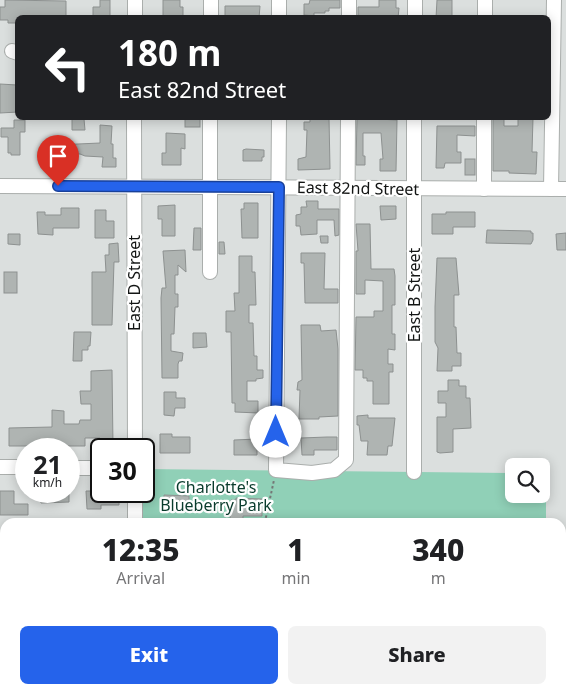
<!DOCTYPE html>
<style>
:root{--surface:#fff;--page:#f2f2f2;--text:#202124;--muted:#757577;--accent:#2563eb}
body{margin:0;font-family:"Noto Sans",sans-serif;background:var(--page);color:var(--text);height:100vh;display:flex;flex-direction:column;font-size:19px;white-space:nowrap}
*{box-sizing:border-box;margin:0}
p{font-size:16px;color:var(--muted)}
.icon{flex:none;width:28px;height:28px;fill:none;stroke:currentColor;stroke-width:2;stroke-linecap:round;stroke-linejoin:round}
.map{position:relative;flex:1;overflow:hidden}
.sheet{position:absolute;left:0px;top:518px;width:566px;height:176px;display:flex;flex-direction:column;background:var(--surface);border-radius:15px 15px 0 0;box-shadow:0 2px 12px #0003}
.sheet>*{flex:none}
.top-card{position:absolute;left:15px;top:15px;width:536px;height:105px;border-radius:8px;box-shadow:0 2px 12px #0003;background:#202124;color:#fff;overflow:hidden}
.controls{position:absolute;left:505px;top:458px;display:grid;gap:10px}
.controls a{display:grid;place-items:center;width:45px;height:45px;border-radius:8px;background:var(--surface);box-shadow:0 2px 12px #0003;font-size:25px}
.speed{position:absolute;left:15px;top:438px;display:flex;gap:10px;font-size:25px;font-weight:700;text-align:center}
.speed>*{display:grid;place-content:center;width:65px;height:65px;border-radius:50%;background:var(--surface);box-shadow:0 2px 12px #0003;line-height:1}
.speed small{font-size:12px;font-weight:400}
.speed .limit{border:2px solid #111;border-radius:8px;background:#fff;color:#111}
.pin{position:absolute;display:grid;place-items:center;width:42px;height:42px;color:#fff;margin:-51px -21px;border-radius:50% 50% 50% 0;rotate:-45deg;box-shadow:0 0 5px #0007}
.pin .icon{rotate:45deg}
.me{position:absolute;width:55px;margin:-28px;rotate:0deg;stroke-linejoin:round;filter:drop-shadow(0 0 4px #0008)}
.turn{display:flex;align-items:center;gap:18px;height:105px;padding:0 20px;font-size:22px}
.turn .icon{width:65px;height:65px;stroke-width:2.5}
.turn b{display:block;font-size:35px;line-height:42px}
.eta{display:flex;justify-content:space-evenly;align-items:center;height:85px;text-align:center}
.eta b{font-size:30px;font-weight:800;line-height:35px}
.cta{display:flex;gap:10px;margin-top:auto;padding:10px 20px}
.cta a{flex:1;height:58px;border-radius:8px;background:var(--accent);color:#fff;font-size:20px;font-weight:800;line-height:58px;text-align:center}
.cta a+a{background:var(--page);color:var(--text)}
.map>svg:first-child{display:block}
.green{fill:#90d0b7}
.building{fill:#afb4b2;stroke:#8d9190}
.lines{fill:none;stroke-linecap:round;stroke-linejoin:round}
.minor-casing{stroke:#aaaeac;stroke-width:16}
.path{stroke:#747776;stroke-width:2;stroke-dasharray:2.5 2.5;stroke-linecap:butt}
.minor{stroke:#fff;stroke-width:14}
.route-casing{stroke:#184099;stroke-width:12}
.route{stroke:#2563eb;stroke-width:9}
.labels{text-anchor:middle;stroke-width:4.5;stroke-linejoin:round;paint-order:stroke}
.street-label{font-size:16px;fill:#131514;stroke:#fff}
.park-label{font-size:16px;fill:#093b2c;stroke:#fff}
</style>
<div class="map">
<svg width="566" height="693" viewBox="0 0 566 693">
<rect width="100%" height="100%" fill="#dbdfde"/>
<g class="green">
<path d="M144,469L514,473V494H541V473H546V522H135V491H144Z"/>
<rect x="133" y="689" width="411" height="4"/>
</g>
<g class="building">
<path d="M5,0L66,1V18H18V23H8V20H0V7H5Z"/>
<path d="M100,0H110V18H93V7H100Z"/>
<path d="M163,0H180V7H183V18H163Z"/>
<path d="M310,0H340V8H329V11H325V13H314V16L304,15V4H309Z"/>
<path d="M379,0H396V8H399L398,18H358V7H379Z"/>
<path d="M437,0H452V18H436Z"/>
<path d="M225,6H260L259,18L225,17Z"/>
<path d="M0,84L17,85L18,112L0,113Z"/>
<rect x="185" y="118" width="15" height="9"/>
<path d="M310,118H329L330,169L298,170V159L306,157L307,130H304V122H310Z"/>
<path d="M357,118L397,120L396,171H380V159H383L381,133H363V156H365V165H356Z"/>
<path d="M493,118H504V126H518V118H533L532,152H537L536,174L509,173V171H493Z"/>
<path d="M72,119H84L85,130H72Z"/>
<path d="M14,120H25V132H20V155H11V153H8V137H1V128H14Z"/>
<path d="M100,125L112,126L111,144H113V158H116V167H102L103,157L85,156L80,154H56V145L100,143Z"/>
<path d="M437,126H475V136L457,135V152H461V163H445L444,168H436Z"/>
<path d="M166,133L185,134V149L181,148V165H162V153H166Z"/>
<path d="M246,149L264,150V157H262V161H243V150Z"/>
<rect x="465" y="159" width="10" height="16"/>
<path d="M306,201H318V209H339V235L335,236L334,220H317V234L301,235L300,226H296V215L301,214V207H307Z"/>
<path d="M244,203H258V238H242L241,209H244Z"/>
<path d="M175,205V236H162V219H158V206Z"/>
<path d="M380,206H396V219L381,220Z"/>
<path d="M61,208H79V228H53V235L38,234L37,212H45V215H61Z"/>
<path d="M95,210H106V221H114V238H95Z"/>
<path d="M446,212H475V227H453V234H432V214H446Z"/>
<path d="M356,224H370L371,269H394L395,276V305H392V334H395V350L388,349V364H393V372H389V404H373V381H367V378H363V370H355L356,317H374V311H383V281L365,280V294H356V251H358Z"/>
<path d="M194,228H201V250H193Z"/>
<path d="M487,230L531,231V233H533V240L531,244L486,243Z"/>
<path d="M566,233V250H557L556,234Z"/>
<path d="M8,234H20V245L8,244Z"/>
<path d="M320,236H328V243H321Z"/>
<path d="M219,242H224L225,254H219Z"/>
<path d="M118,243L119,262H114L112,325H92V272H106L105,255H109V244Z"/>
<path d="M185,250L186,272L178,265V275H175V294H178V307H175L174,334H171V351L183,353L182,361H179L178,364V378H162L161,298L162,288H166L163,251Z"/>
<path d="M301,253H325L324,289H338V303H305L304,263H301Z"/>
<path d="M239,256H252V272H255L256,305H249V323H253L254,356H257V370H263V378L256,379V381H247V401H258V413L235,412V403H232L231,332H226V311H235L234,293H239Z"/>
<path d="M437,258H456L459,295H454V327H456L457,353H461V366H452V371H437L438,348L435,342V307Z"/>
<rect x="4" y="272" width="13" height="21"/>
<path d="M301,325H320L321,331L336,330L338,349V416L319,417V419H299L300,390H297L298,382L302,380Z"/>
<path d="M74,332H91L90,346H88V350H82V361H73Z"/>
<path d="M193,333H206L207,347L193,348Z"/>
<path d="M112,370L113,446H100V438H85V446H68V449H57V446H9V428L52,427V410L64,411V424H79L80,420H91V404H81L80,391H91V371Z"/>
<path d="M448,380H459V386H466V398H470L471,428L453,429V452L440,453L437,452V417H446V403H438V391H448Z"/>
<path d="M164,392H176V398H185V408H175L174,416L164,415Z"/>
<path d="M368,415V418H395L392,446H388L387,455H367L368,441H361L359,425H357V416Z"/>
<path d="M160,434H172V437H190V453H160Z"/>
<path d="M327,437H337V450H314V455H302L301,438Z"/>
<path d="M257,439V455H234V440Z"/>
<path d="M0,491H14V504H28V515H0Z"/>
<path d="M40,491L69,492V502L41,503Z"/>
<path d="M86,491H119V505H101V509H87Z"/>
<path d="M164,495L189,496V508H170V503H164Z"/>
<path d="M236,498L262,499V516H243V519H230L231,500H236Z"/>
</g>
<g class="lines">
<defs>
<g id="minor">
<path d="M279,0V18"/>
<path d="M135,18V0"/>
<path d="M211,18V0"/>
<path d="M349,18V0"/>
<path d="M415,18V0"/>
<path d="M485,18V0"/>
<path d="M12,51L18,53"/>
<path d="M134,118L135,449"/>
<path d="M279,118L276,470L312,473L334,470L346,460L348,118"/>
<path d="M0,186L566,189"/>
<path d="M484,189V118"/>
<path d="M551,189L554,0"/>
<path d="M210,272V118"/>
<path d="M0,467H26"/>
<path d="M69,468H101"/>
<path d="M414,472V118"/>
<path d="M135,522V491"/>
<path d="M1,586H5"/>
<path d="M0,650H5"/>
<path d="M133,693V689"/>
</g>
</defs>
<use href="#minor" class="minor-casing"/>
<path class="path" d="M263,522L266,517L274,480"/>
<use href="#minor" class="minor"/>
</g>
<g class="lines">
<defs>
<path id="route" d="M58,186L279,187L276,432"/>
</defs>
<use href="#route" class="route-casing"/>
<use href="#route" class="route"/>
</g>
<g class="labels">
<g class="street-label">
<text transform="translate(358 188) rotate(1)" y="6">East 82nd Street</text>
<text transform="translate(134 283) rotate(-90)" y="6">East D Street</text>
<text transform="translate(414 295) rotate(-90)" y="6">East B Street</text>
</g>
<g class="park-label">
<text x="216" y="493">Charlotte's<tspan x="216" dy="18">Blueberry Park</tspan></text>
</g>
</g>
</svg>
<div class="controls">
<a><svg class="icon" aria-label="search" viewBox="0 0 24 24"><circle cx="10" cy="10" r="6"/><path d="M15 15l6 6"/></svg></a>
</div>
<div class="speed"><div>21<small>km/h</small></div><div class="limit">30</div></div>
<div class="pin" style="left:58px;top:186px;background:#d93025"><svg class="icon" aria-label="arrive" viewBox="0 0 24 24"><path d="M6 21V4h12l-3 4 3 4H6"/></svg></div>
<svg class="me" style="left:276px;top:432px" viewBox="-20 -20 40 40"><circle r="19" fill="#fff"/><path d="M0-13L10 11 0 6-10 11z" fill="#2563eb"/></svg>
<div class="top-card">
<div class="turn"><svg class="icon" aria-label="left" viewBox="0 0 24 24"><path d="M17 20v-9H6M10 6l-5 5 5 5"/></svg><div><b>180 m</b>East 82nd Street</div></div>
</div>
<section class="sheet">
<div class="eta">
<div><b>12:35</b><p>Arrival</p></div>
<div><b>1</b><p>min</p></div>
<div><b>340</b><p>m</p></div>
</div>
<div class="cta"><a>Exit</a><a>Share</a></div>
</section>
</div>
